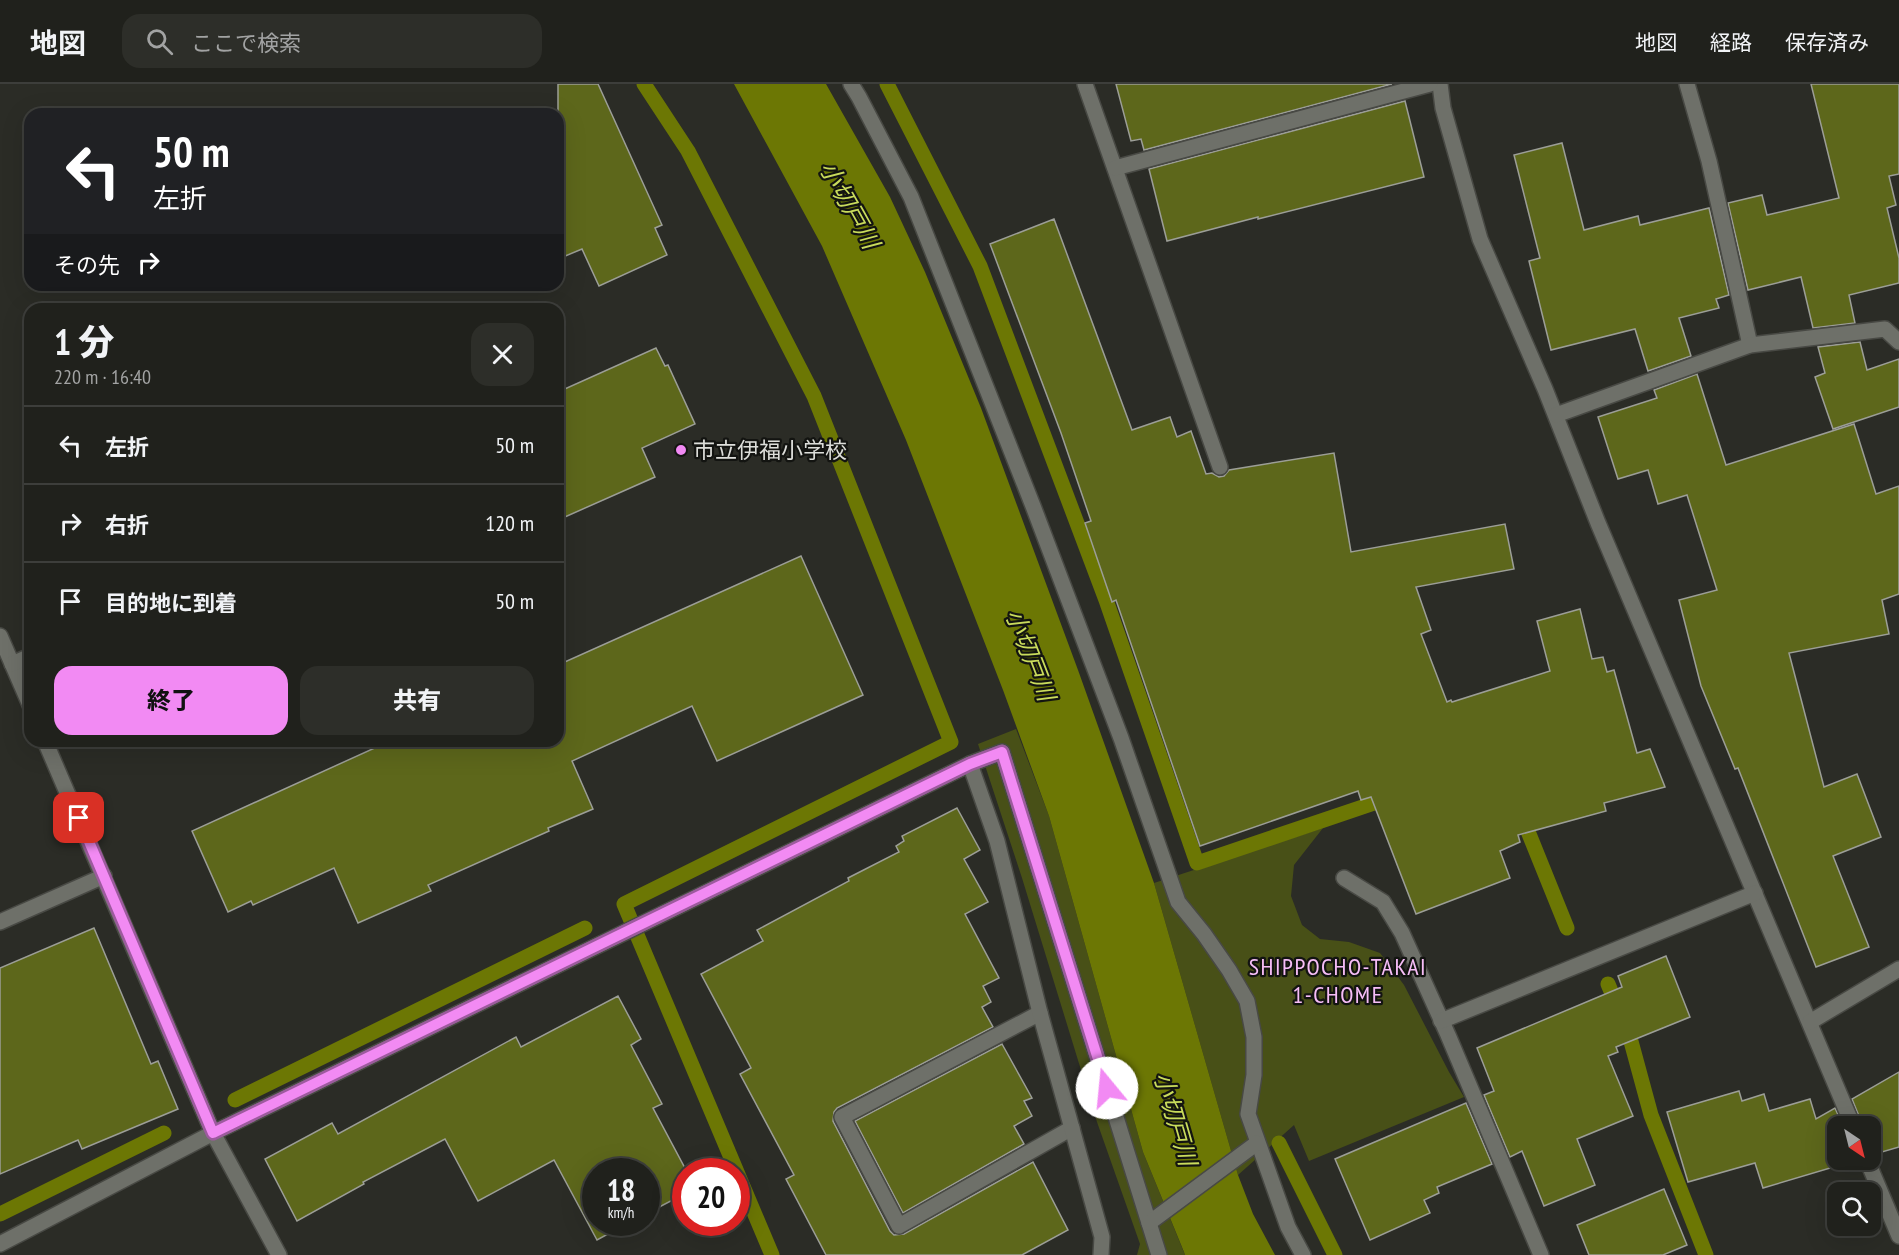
<!DOCTYPE html>
<html lang="ja">
<meta charset="utf-8">
<style>
:root{--surface:#20211c;--page:#2d2e29;--text:#f1f3f6;--muted:#a2a3a3;--line:#3d3e3b;--accent:#f28af3}
body{margin:0;font-family:"PT Sans Narrow","Noto Sans JP",sans-serif;background:var(--page);color:var(--text);height:100vh;display:flex;flex-direction:column;font-size:22px;white-space:nowrap}
*{box-sizing:border-box;margin:0}
p{font-size:20px;color:var(--muted)}
.icon{flex:none;width:33px;height:33px;fill:none;stroke:currentColor;stroke-width:2;stroke-linecap:round;stroke-linejoin:round}
.map{position:relative;flex:1;overflow:hidden}
.drawer{position:absolute;left:24px;top:219px;width:540px;height:444px;display:flex;flex-direction:column;background:var(--surface);border-radius:18px;box-shadow:0 6px 24px #0002,0 0 0 2px var(--line)}
.drawer>*{flex:none}
.guide{position:absolute;left:24px;top:24px;width:540px;height:183px;border-radius:18px;box-shadow:0 6px 24px #0002,0 0 0 2px var(--line);background:#202124;color:#fff;overflow:hidden}
.needle{width:39px;rotate:145deg}
.buttons{position:absolute;left:1827px;top:1032px;display:grid;gap:12px}
.buttons a{display:grid;place-items:center;width:54px;height:54px;border-radius:12px;background:var(--surface);box-shadow:0 6px 24px #0002,0 0 0 2px var(--line);font-size:30px}
.speed{position:absolute;left:582px;top:1074px;display:flex;gap:12px;font-size:30px;font-weight:700;text-align:center}
.speed>*{display:grid;place-content:center;width:78px;height:78px;border-radius:50%;background:var(--surface);box-shadow:0 6px 24px #0002,0 0 0 2px var(--line);line-height:1}
.speed small{font-size:15px;font-weight:400}
.speed .limit{border:9px solid #d22;background:#fff;color:#111}
.pin{position:absolute;display:grid;place-items:center;width:51px;height:51px;color:#fff;margin:-26px;border-radius:12px;box-shadow:0 3px 9px #0006}
.me{position:absolute;width:66px;margin:-33px;rotate:343deg;stroke-linejoin:round;filter:drop-shadow(0 0 4px #0008)}
.turn{display:flex;align-items:center;gap:21px;height:126px;padding:0 30px;font-size:27px}
.turn .icon{width:78px;height:78px;stroke-width:2.5}
.turn b{display:block;font-size:42px;line-height:51px}
.then{display:flex;align-items:center;height:57px;padding:0 30px;background:#0003;gap:12px;font-size:22px}
.round{display:grid;place-items:center;flex:none;width:63px;height:63px;border-radius:18px;background:var(--page)}
.headline{display:flex;align-items:center;justify-content:space-between;height:102px;padding:0 30px}
h1{font-size:36px;font-weight:800;line-height:45px}
.action{display:flex;gap:12px;margin-top:auto;padding:12px 30px}
.action a{flex:1;height:69px;border-radius:18px;background:var(--accent);color:#111;font-size:24px;font-weight:800;line-height:69px;text-align:center}
.action a+a{background:var(--page);color:var(--text)}
ul{padding:0;list-style:none}
li{display:flex;align-items:center;gap:18px;height:78px;padding:0 30px;border-top:2px solid var(--line)}
li div{flex:1}
li b{display:block;font-size:22px}
li em{font-style:normal}
header{display:flex;align-items:center;gap:36px;box-sizing:border-box;height:84px;padding:0 30px;background:var(--surface);border-bottom:2px solid var(--line)}
header strong{font-size:28px}
nav{display:flex;gap:33px;margin-inline-start:auto;font-size:21px}
.search{width:420px;height:54px;background:var(--page);display:flex;align-items:center;gap:15px;box-sizing:border-box;padding:0 21px;border-radius:18px;color:var(--muted);font-size:22px}
.map>svg:first-child{display:block}
.green{fill:#485017}
.water{fill:#6c7704}
.lines{fill:none;stroke-linecap:round;stroke-linejoin:round}
.stream{stroke:#6c7704;stroke-width:15}
.building{fill:#5d671b;stroke:#9c9e97;stroke-width:1.5}
.minor-casing{stroke:#484944;stroke-width:18}
.minor{stroke:#6e7069;stroke-width:15}
.route-casing{stroke:#9d5a9e;stroke-width:15}
.route{stroke:#f28af3;stroke-width:10}
.poi-dot{fill:#f28af3;stroke:#131411;stroke-width:2}
.labels{text-anchor:middle;stroke-width:4.5;stroke-linejoin:round;paint-order:stroke}
.poi-label{font-size:22px;fill:#dddeda;stroke:#131411;text-anchor:start}
.water-label{font-size:24px;font-style:italic;fill:#cadc5c;stroke:#131411}
.neighbourhood-label{font-size:24px;letter-spacing:1.5px;fill:#f7bdf7;stroke:#131411}
</style>
<header>
<strong>地図</strong>
<div class="search"><svg class="icon" aria-label="search" viewBox="0 0 24 24"><circle cx="10" cy="10" r="6"/><path d="M15 15l6 6"/></svg>ここで検索</div>
<nav><a>地図</a><a>経路</a><a>保存済み</a></nav>
</header>
<div class="map">
<svg width="1899" height="1171" viewBox="0 0 1899 1171">
<rect width="100%" height="100%" fill="#2b2c26"/>
<g class="green">
<path d="M1016,645L1049,732L1143,1068L1185,1171H1137L1140,1160L1097,1038L1022,794L978,660Z"/>
<path d="M1323,744L1294,781L1291,812L1302,841L1320,855L1349,858L1380,869L1404,901L1449,988L1464,1013L1309,1077L1294,1041L1238,1091L1154,799Z"/>
</g>
<path class="water" d="M734,0H826L890,113L925,188L981,324L1078,586L1154,799L1238,1091L1253,1130L1275,1171H1185L1184,1168L1143,1068L1049,732L1003,606L906,356L822,162Z"/>
<g class="lines">
<g class="stream">
<path d="M644,0L688,67L814,312L951,658L624,820L772,1171"/>
<path d="M887,0L980,182L1106,516L1197,779L1392,713"/>
<path d="M1521,730L1567,844"/>
<path d="M1608,900L1629,950L1651,1031L1706,1171"/>
<path d="M235,1016L585,844"/>
<path d="M1279,1059L1335,1171"/>
<path d="M0,1130L164,1049"/>
</g>
</g>
<g class="building">
<path d="M558,0H598L662,141L655,144L667,171L599,202L582,165L558,175Z"/>
<path d="M1116,0H1392L1144,66L1141,55L1131,57Z"/>
<path d="M1811,0H1899V90L1889,92L1896,121L1887,124L1899,174V199L1849,211L1855,239L1813,244L1801,193L1748,206L1728,119L1762,111L1767,131L1839,114Z"/>
<path d="M1405,17L1424,93L1258,135V133L1167,157L1149,85Z"/>
<path d="M1562,59L1584,146L1638,132L1640,141L1709,124L1729,211L1716,215L1719,224L1679,234L1691,272L1648,287L1635,245L1551,266L1529,177L1540,174L1514,71Z"/>
<path d="M1054,135L1132,346L1170,333L1177,353L1191,347L1206,390L1212,389L1219,393L1224,392L1229,386L1334,369L1351,468L1505,440L1514,485L1416,503L1431,546L1421,550L1447,618L1451,616L1452,618L1550,587L1537,537L1580,525L1592,575L1603,573L1607,588L1614,586L1637,669L1650,665L1665,703L1604,719L1606,727L1518,751L1520,758L1500,767L1510,794L1416,830L1371,713L1361,716L1358,707L1200,762L1116,516L1112,518L1085,439L1091,437L1061,349L990,160Z"/>
<path d="M1860,258L1867,286L1899,275V323L1833,345L1815,293L1825,289L1818,263Z"/>
<path d="M656,264L665,282L668,281L695,340L642,364L655,393L558,436V308Z"/>
<path d="M1697,290L1726,381L1854,340L1876,410L1899,402V510L1882,516L1889,550L1789,569L1824,703L1857,690L1881,753L1833,772L1869,863L1816,883L1738,684L1735,685L1701,602L1679,516L1717,506L1687,411L1658,420L1648,386L1618,395L1598,333L1657,314L1654,306Z"/>
<path d="M801,472L863,611L717,677L692,622L572,677L593,725L548,744L549,747L428,801L431,807L358,839L334,784L253,821L251,817L228,828L192,747L390,657H558V581Z"/>
<path d="M957,724L980,766L964,775L988,818L965,830L999,894L983,902L991,918L982,923L993,943L837,1024L834,1028L833,1037L890,1147L894,1151L904,1150L1033,1078L1068,1146L1022,1171H826L786,1095L794,1091L740,990L751,984L701,890L763,857L757,846L849,797L848,794L899,768L896,762L904,757L902,752Z"/>
<path d="M94,844L151,980L158,977L178,1025L82,1065L78,1056L0,1090V884Z"/>
<path d="M1666,872L1690,933L1616,963L1618,968L1608,972L1633,1032L1577,1055L1595,1101L1544,1122L1522,1067L1510,1073L1484,1011L1494,1007L1477,964L1622,903L1618,892Z"/>
<path d="M618,912L641,955L631,961L662,1020L653,1024L687,1088L686,1109L646,1130V1088H596V1138H630L597,1156L554,1076L478,1117L445,1055L363,1098L364,1100L297,1137L265,1075L332,1039L338,1050L516,953L521,963Z"/>
<path d="M1002,960L1032,1014L1024,1017L1032,1032L1014,1042L1024,1060L903,1129L855,1037Z"/>
<path d="M1899,988V1063L1875,1070L1870,1067V1042H1863L1852,1015Z"/>
<path d="M1739,1007L1742,1017L1764,1010L1769,1027L1810,1015L1816,1035L1835,1024L1843,1042H1838V1076H1857L1763,1104L1755,1079L1688,1098L1667,1028Z"/>
<path d="M1466,1019L1492,1080L1437,1103L1439,1109L1424,1116L1430,1129L1370,1156L1335,1075Z"/>
<path d="M1664,1105L1687,1161L1663,1171H1589L1577,1141Z"/>
</g>
<g class="lines">
<defs>
<g id="minor">
<path d="M851,0L859,13L911,113L1033,422L1121,654L1178,818L1204,850L1229,886L1247,917L1254,953V991L1248,1030L1288,1143L1303,1171"/>
<path d="M1085,0L1220,383"/>
<path d="M1440,0L1443,24L1480,155L1545,305L1598,439L1853,1042"/>
<path d="M1687,0L1709,77L1750,261"/>
<path d="M1115,84L1430,0"/>
<path d="M1556,331L1750,261L1885,245L1899,258"/>
<path d="M0,552L30,621"/>
<path d="M12,580L30,572"/>
<path d="M45,657L213,1049L279,1171"/>
<path d="M970,680L1002,668L1159,1171"/>
<path d="M1344,794L1383,818L1402,849L1448,951L1541,1171"/>
<path d="M0,838L104,792"/>
<path d="M1040,929L842,1033L899,1142L1072,1044"/>
<path d="M1441,937L1755,809"/>
<path d="M1810,938L1899,885"/>
<path d="M1867,1076L1899,1152"/>
<path d="M1149,1139L1257,1059"/>
<path d="M0,1160L213,1049L970,680L997,757L1040,929L1102,1153L1101,1171"/>
</g>
</defs>
<use href="#minor" class="minor-casing"/>
<use href="#minor" class="minor"/>
</g>
<g class="lines">
<defs>
<path id="route" d="M79,734L213,1049L970,680L1002,668L1107,1004"/>
</defs>
<use href="#route" class="route-casing"/>
<use href="#route" class="route"/>
</g>
<circle class="poi-dot" cx="681" cy="366" r="6"/>
<g class="labels">
<g class="poi-label">
<text x="693" y="374">市立伊福小学校</text>
</g>
<g class="water-label">
<text transform="translate(849 121) rotate(61)" y="8">小切戸川</text>
<text transform="translate(1030 571) rotate(69)" y="8">小切戸川</text>
<text transform="translate(1175 1035) rotate(74)" y="8">小切戸川</text>
</g>
<g class="neighbourhood-label">
<text x="1338" y="891">SHIPPOCHO-TAKAI<tspan x="1338" dy="28">1-CHOME</tspan></text>
</g>
</g>
</svg>
<div class="buttons">
<a><svg class="needle" viewBox="-14 -14 28 28"><path d="M0-13l5 13h-10z" fill="#e53935"/><path d="M0 13l5-13h-10z" fill="#a2a3a3"/></svg></a>
<a><svg class="icon" aria-label="search" viewBox="0 0 24 24"><circle cx="10" cy="10" r="6"/><path d="M15 15l6 6"/></svg></a>
</div>
<div class="speed"><div>18<small>km/h</small></div><div class="limit">20</div></div>
<div class="pin" style="left:79px;top:734px;background:#d93025"><svg class="icon" aria-label="arrive" viewBox="0 0 24 24"><path d="M6 21V4h12l-3 4 3 4H6"/></svg></div>
<svg class="me" style="left:1107px;top:1004px" viewBox="-20 -20 40 40"><circle r="19" fill="#fff"/><path d="M0-13L10 11 0 6-10 11z" fill="#f28af3"/></svg>
<div class="guide">
<div class="turn"><svg class="icon" aria-label="left" viewBox="0 0 24 24"><path d="M17 20v-9H6M10 6l-5 5 5 5"/></svg><div><b>50 m</b>左折</div></div>
<div class="then">その先<svg class="icon" aria-label="right" viewBox="0 0 24 24"><path d="M7 20v-9h11M14 6l5 5-5 5"/></svg></div>
</div>
<section class="drawer">
<div class="headline"><div><h1>1 分</h1><p>220 m · 16:40</p></div><a class="round"><svg class="icon" aria-label="close" viewBox="0 0 24 24"><path d="M6 6l12 12M18 6L6 18"/></svg></a></div>
<ul>
<li><svg class="icon" aria-label="left" viewBox="0 0 24 24"><path d="M17 20v-9H6M10 6l-5 5 5 5"/></svg><div><b>左折</b></div><em>50 m</em></li>
<li><svg class="icon" aria-label="right" viewBox="0 0 24 24"><path d="M7 20v-9h11M14 6l5 5-5 5"/></svg><div><b>右折</b></div><em>120 m</em></li>
<li><svg class="icon" aria-label="arrive" viewBox="0 0 24 24"><path d="M6 21V4h12l-3 4 3 4H6"/></svg><div><b>目的地に到着</b></div><em>50 m</em></li>
</ul>
<div class="action"><a>終了</a><a>共有</a></div>
</section>
</div>
